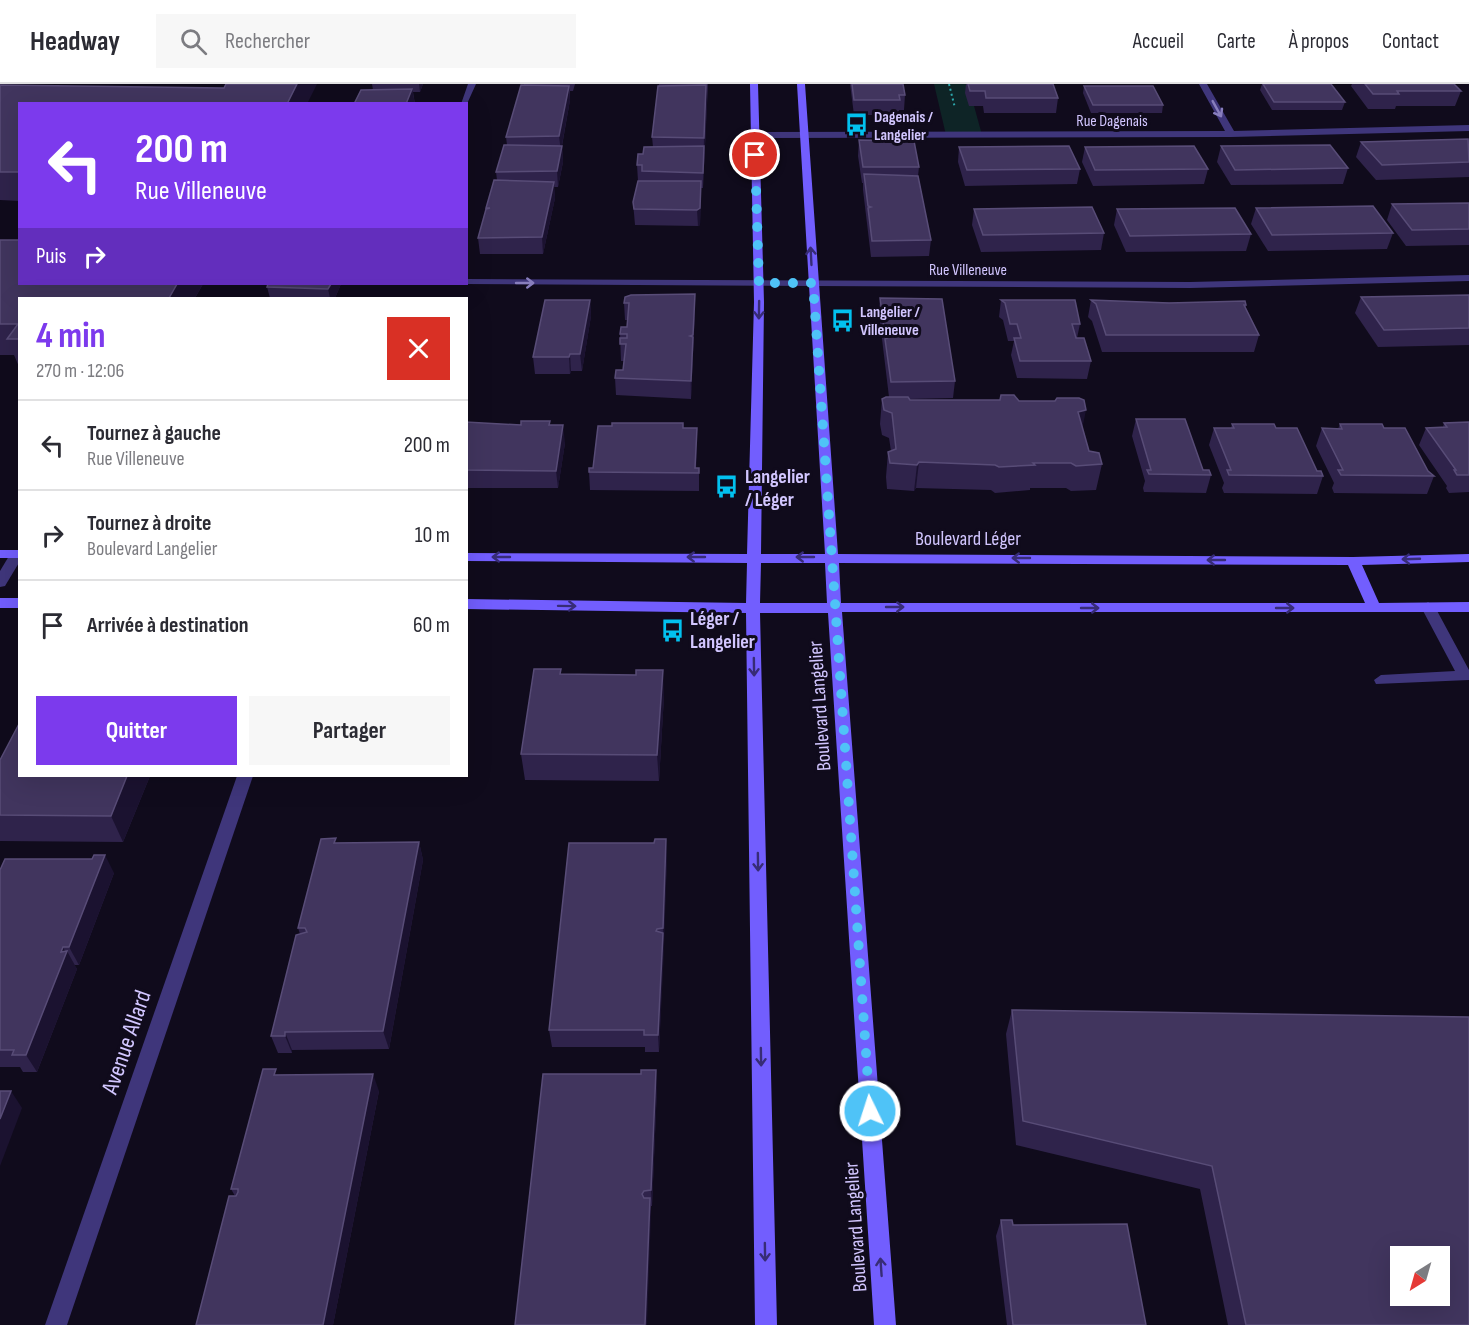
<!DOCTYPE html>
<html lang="fr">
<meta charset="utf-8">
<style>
:root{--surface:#fff;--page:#f7f7f7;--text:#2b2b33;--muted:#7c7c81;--line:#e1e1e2;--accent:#7c3aed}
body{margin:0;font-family:"Sofia Sans Condensed",sans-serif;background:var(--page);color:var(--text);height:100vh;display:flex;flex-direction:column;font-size:22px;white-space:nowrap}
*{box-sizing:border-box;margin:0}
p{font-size:20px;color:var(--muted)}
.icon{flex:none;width:33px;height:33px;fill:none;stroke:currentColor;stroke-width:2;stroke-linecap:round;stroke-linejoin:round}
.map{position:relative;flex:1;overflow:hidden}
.side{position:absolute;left:18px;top:213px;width:450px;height:480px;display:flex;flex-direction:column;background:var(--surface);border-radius:0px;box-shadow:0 6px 24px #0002}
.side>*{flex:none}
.hud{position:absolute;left:18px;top:18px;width:450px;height:183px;border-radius:0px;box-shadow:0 6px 24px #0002;background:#7c3aed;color:#fff;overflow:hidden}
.needle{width:39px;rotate:217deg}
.fabs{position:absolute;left:1390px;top:1162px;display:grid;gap:12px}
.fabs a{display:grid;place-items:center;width:60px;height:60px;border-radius:0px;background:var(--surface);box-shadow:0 6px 24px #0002;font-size:30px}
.pin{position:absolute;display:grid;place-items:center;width:51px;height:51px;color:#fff;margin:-26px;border:3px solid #fff;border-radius:50%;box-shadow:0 2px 6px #0007}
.me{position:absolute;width:66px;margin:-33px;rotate:356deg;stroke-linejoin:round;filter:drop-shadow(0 0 4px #0008)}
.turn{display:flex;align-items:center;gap:21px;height:126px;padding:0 18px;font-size:27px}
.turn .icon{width:78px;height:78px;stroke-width:2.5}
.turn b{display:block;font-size:42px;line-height:51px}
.then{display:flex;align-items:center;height:57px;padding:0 18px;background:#0003;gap:12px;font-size:22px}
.round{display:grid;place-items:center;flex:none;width:63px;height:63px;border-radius:0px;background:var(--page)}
.summary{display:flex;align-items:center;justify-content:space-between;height:102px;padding:0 18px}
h1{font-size:36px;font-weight:700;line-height:45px;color:var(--accent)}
.button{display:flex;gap:12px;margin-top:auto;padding:12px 18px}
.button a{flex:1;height:69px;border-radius:0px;background:var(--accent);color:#fff;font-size:24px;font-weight:700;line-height:69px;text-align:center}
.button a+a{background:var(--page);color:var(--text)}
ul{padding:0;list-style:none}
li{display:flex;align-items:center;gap:18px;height:90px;padding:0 18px;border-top:2px solid var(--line)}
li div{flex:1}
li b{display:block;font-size:22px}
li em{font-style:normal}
header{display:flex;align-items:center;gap:36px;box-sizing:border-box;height:84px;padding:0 30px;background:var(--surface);border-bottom:2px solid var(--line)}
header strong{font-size:28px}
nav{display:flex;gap:33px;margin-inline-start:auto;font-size:21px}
.search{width:420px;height:54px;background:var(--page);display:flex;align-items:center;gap:15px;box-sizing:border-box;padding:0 21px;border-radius:0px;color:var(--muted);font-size:22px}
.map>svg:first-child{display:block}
.green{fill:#0e2426}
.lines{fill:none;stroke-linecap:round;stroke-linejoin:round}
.path{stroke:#2da7ac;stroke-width:2;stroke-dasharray:2 3;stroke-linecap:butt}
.lane{fill:#3f367b;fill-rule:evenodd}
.street{fill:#3f367b;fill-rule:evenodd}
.secondary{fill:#725efe;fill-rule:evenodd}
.wall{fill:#2f234b}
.shaded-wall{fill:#1b1230}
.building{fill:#41355e;stroke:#584c77;stroke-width:1.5;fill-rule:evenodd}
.oneway{stroke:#887ebd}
.oneway2{stroke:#372c76}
.route{stroke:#4fc3f7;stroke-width:10;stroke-dasharray:0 18}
.labels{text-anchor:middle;stroke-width:6;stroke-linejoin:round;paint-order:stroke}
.far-poi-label{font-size:16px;font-weight:bold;fill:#d2c6ff;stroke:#100b1c;text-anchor:start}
.far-street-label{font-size:16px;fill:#d2c6ff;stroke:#100b1c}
.poi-label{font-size:20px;font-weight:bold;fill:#d2c6ff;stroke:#100b1c;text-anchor:start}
.street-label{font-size:20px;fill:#d2c6ff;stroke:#100b1c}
.near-street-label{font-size:24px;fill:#d2c6ff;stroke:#100b1c}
</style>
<header>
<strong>Headway</strong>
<div class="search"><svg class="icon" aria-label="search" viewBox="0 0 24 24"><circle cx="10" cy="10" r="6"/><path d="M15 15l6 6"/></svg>Rechercher</div>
<nav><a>Accueil</a><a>Carte</a><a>À propos</a><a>Contact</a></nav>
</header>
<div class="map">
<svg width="1469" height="1241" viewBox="0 0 1469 1241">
<rect width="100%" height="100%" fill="#100b1c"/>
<path class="green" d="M934,0H968L982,51H946Z"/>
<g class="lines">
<path class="path" d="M949,0L955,24"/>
<g class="lane">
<path d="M20,466V477L5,502L0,503V487L12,467Z"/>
<path d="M1428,518L1435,523L1469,586V596L1376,600L1374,596L1381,591L1455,587L1421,523Z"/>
</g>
<g class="street">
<path d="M468,0H476L466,22V20H461Z"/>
<path d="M1199,0H1207L1234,47L1469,41V47L1231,53L754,54L749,51L754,48L1225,47Z"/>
<path d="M1469,191V197L1190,204L462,200H466V195L1190,198Z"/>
<path d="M237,692H253L67,1241H45Z"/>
</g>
<g class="secondary">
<path d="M750,0H758L764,218L761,470H825L797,0H805L838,470L1353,473L1469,470V478L1362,481L1379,519L1469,518V528H842L896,1241H874L828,529H760L777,1241H755L746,529L466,525V515L746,519L747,479L466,477V469L747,470L754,218ZM761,479H825L827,519H760ZM839,479L1348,481L1365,519H841Z"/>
<rect x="0" y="466" width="20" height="8"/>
<rect x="0" y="514" width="20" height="10"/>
</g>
</g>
<g class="wall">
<path d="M372,0H423L420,8H413L415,20H354L373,6Z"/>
<path d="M524,0H575L573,7H570V16L562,62L563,78L558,103H554L555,114L543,170H480L478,154L494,96H497L496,88L507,61L506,53Z"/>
<path d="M659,0H708L703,104H701L700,141L698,142L635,141L633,118L638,97L637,81L643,70L653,63L652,53Z"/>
<path d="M850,0H903L905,11L904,26H899V31H854Z"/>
<path d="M966,0H1053L1058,14L1056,29H984L983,22H969L965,9Z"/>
<path d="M1262,0H1331L1345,18L1342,26H1272L1260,6Z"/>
<path d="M1352,0H1454L1461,7L1455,22H1396L1395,25H1368L1351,2Z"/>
<path d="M0,1L20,20V117L0,116Z"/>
<path d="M1084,2L1163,21L1162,29H1091L1083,9Z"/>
<path d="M1469,55V93L1376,96L1356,73L1361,58Z"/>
<path d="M859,56L919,83L918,92L931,156L929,172L871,173L863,106V99H862L858,72Z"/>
<path d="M1221,62L1348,84L1343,100L1231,101L1217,78Z"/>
<path d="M959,63L1080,85L1077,100L965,102L958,78Z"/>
<path d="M1085,63L1208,85L1204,100L1093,102L1082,78Z"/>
<path d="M1469,119V161L1406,162L1387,136L1392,120Z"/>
<path d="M1256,124L1393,149L1387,165L1268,167L1251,140Z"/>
<path d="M974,125L1104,149L1101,166L981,168L972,141Z"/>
<path d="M1117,125L1251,150L1246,167L1126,168L1114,141Z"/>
<path d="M0,156L20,200H203L195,214H20V285L14,271H0Z"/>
<path d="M341,200L335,214H270L267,203Z"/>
<path d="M695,210V226L691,315L616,311L615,294L623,286L624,277H621L620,250L627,243L628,236H625L624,219Z"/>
<path d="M1469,211V261L1378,263L1355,229L1361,213Z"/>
<path d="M880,214L955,297L953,314L909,315L910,316L1019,317L1083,345L1089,367L1102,380L1096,406L1071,407L1066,404H1030V406L995,409L991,406L916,404L914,407L887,405L886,393L888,368L891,367L889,354L882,351L880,340L882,315L889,313L879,230Z"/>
<path d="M590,216L591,232L582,287H571L570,290H535L533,273Z"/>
<path d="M1001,216L1080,240L1077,254L1091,277L1087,295L1017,294L1011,271L1014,257H1008L1003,236L999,233Z"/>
<path d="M1091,216L1246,221V224L1259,251L1254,268H1102L1092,237L1088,233Z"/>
<path d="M1136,335L1211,391L1206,409L1144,408L1143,404L1145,397L1132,352Z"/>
<path d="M550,337V341L565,359L558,404H466V338L521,341Z"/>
<path d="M1469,338V408L1449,409L1446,404L1447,402L1419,361L1426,344L1443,343L1444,339Z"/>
<path d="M1232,340L1276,344L1323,392L1317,410L1224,409L1222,404L1224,399L1209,361L1214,344H1231Z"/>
<path d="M1340,340L1384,344L1434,392L1427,410L1334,409L1332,404L1334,399L1316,362L1322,344L1338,345Z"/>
<path d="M683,344H697L696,384H699V407L590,406L589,388L593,384Z"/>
<path d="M562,590L664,612L659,697L525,696L521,670Z"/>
<path d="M0,676L20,692H150L123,758L0,757Z"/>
<path d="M419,758L423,776L389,965L292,966V969H278L271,952L300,850L298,844L338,759Z"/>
<path d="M667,773L659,968H645V963H552L549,946Z"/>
<path d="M0,786L114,789L79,881H74L77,885L37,988H23L20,983H0Z"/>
<path d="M1012,926L1469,1241H1228L1200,1105L1016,1061L1006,950Z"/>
<path d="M278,991L379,1007L333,1241H196L235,1112L231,1105Z"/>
<path d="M657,1003L652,1122H651V1130L515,1241Z"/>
<path d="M1001,1136L1013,1141L1146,1241H1007L996,1152Z"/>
</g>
<g class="shaded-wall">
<path d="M297,0H317L307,20H287Z"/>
<path d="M419,0H423L420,8Z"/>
<path d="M706,1L707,16L703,104L704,54Z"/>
<path d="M569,2L570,16L561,66L562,62L563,78L558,103L557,87L561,68L559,52Z"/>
<path d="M412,5L415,20H406Z"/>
<path d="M701,97L700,141L698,142L697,126Z"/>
<path d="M554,98L555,114L543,170L542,153Z"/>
<path d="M177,200H203L195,214H169Z"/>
<path d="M331,200H341L335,214H330L328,205Z"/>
<path d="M695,210V226L691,315L690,252Z"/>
<path d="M590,216L591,232L582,287L580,270Z"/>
<path d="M570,270L571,287L570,290L569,273Z"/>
<path d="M1086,326L1081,351L1078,328Z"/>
<path d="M563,341L565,359L558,404L556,387Z"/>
<path d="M697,344V361L696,389H695Z"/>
<path d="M919,378L916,404L914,407L917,381Z"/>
<path d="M663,586L664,612L659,697L657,671Z"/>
<path d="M127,692H150L123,758L111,732Z"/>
<path d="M666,755L667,773L664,862L663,844Z"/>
<path d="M419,758L423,776L389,965L383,947Z"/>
<path d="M105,771L114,789L79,881L69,863Z"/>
<path d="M663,849L664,867L659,968L658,951Z"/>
<path d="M63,863L66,869L67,867L77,885L37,988L26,971Z"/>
<path d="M285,948L292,966V969L285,952Z"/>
<path d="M656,986L657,1003L652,1122L651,1106Z"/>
<path d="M373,990L379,1007L333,1241H323Z"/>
<path d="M11,1007L22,1024L0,1082V1035Z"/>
<path d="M650,1114L651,1130L647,1241H645Z"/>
</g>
<g class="building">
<path d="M226,0H297L287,20H20V88H0V1L224,4Z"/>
<path d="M852,0H903L905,11H899L900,16H854Z"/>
<path d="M968,0H1053L1058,14H986L985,7H970Z"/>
<path d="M1263,0H1331L1345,18H1274Z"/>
<path d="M1365,0H1454L1461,7H1397L1399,10H1373Z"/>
<path d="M521,1L569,2L559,52L506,53Z"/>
<path d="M706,1L704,54L652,53L658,2Z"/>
<path d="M1084,2H1153L1163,21H1093Z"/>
<path d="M412,5L406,20H354L361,6Z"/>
<path d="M1468,55L1469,78L1382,81L1361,58Z"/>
<path d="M859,56L914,57L919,83H863Z"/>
<path d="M504,61L562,62L557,87L496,88Z"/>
<path d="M1330,61L1348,84L1235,86L1221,62Z"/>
<path d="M704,62L703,89L642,87V81H637L638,70H643L644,63Z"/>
<path d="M1069,62L1080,85L967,86L959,63Z"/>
<path d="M1194,62L1208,85L1095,86L1085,63Z"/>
<path d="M864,90L918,92L931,156L872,157L868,124L871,123L868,122Z"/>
<path d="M494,96L554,98L542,153L478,154L486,125L490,124H486Z"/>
<path d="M638,97H701L700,124L697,126L634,125L633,118Z"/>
<path d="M1469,119V145L1412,146L1392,120Z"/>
<path d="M1373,122L1393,149L1272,151L1256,124Z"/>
<path d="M1092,123L1104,149L983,151L974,125Z"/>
<path d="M1235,124L1251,150L1130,152L1117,125Z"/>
<path d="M0,156H20V200H177L169,214H20V255H7L18,240H0Z"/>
<path d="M268,200H331L328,205L267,203Z"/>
<path d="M695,210L693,251L690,252L693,253L691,297L615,294L616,286H623L626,260H620V254H627V250H620L621,243H627L629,219H624L625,213L631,211Z"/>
<path d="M1469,211V244L1384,246L1361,213Z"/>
<path d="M880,214L942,215L955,297L891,298L885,255L889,253H885Z"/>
<path d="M545,216H590L580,270H570L569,273H533Z"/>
<path d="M1001,216H1075L1080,240H1072L1076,254H1084L1091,277H1020L1014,254H1021L1017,240H1010L1005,219Z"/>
<path d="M1091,216L1169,219L1245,217L1246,221H1244L1259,251H1106L1096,220Z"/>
<path d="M1001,311H1014L1019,317H1055L1057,314H1079L1084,316L1086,326L1078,328L1089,367L1099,369L1102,380L1076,382L1071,379H1033L1035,381L999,383L995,381L919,378L917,381L890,379L888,368L896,365L892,329L884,326L882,315L886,313H908L910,316H1000Z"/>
<path d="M1136,335H1185L1203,386H1209L1211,391L1149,390L1147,386H1151Z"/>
<path d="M521,337H550L549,341H563L556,387L466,386V338L521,341Z"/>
<path d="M1469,338V391H1457L1454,386H1456L1426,344L1447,343L1444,339Z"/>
<path d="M612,339H683V344H697L695,384H699V389L589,388V384H593L598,342H612Z"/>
<path d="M1232,340H1274L1276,344H1297L1317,387H1321L1323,392L1229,391L1227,386H1231L1214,344H1234Z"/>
<path d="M1340,340H1382L1384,344H1405L1428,387L1434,392L1341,391L1338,386H1343L1322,344L1342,345Z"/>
<path d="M534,585H561L560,590L636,591V586H663L657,671L521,670Z"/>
<path d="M20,638V692H127L111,732L0,731V676Z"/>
<path d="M336,754L334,759L419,758L383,947L285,948V952H271L296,851L307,848L305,844H298L321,755Z"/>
<path d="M655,755H666L663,844L657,845L656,847L663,849L658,951H644V946H549L569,759H654Z"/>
<path d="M94,771H105L69,863H63L61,868L67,867L26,971H12L14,966H0V786L5,775H92Z"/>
<path d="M1012,926L1469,933V1241H1246L1212,1082L1023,1037ZM1401,1173H1440V1212H1401Z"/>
<path d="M263,985H276L274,991L373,990L323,1241H196L229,1112H236L238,1108V1105H231Z"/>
<path d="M641,986H656L651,1106L644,1107L642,1110L644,1114H650L645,1241H515L543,990H641Z"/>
<path d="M0,1007H11L0,1035Z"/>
<path d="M1001,1136H1012L1013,1141L1127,1140L1146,1241H1013Z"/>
</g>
<defs><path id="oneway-shaft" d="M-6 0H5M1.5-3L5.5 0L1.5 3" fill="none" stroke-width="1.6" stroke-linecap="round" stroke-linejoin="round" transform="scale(1.5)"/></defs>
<g class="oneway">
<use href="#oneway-shaft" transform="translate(1217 25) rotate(61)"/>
<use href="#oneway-shaft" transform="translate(525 199)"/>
</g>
<g class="oneway2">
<use href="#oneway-shaft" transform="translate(811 172) rotate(-93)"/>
<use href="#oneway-shaft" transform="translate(759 226) rotate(91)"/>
<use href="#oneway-shaft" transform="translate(501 473) rotate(-180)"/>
<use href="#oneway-shaft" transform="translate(696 473) rotate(-180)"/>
<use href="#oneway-shaft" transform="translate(805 473) rotate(-180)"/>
<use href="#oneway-shaft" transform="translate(1021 474) rotate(-180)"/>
<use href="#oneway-shaft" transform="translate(1411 475) rotate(178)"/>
<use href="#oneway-shaft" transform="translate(1216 476) rotate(-180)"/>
<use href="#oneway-shaft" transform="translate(567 522) rotate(1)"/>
<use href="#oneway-shaft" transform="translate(895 523)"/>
<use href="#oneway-shaft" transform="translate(1090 524)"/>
<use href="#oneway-shaft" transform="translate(1285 524)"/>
<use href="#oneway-shaft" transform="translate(754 583) rotate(89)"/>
<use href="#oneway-shaft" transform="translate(758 778) rotate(89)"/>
<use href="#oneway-shaft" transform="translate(761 973) rotate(89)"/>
<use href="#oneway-shaft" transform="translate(765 1168) rotate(89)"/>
<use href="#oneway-shaft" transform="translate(881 1183) rotate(-94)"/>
</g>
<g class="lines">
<path class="route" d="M755,71L759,199H813L870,1027"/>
</g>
<defs>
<symbol id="bus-bare" viewBox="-9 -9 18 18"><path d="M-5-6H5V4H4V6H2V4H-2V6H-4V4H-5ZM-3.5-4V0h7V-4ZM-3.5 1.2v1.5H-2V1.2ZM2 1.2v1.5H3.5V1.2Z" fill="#02c1ef" stroke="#100b1c" stroke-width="2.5" paint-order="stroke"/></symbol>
</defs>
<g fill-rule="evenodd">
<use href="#bus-bare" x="840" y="24" width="33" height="33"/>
<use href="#bus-bare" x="826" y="220" width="33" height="33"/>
<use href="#bus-bare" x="710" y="386" width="33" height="33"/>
<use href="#bus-bare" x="656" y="530" width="33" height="33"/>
</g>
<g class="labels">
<g class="far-poi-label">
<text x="874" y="38">Dagenais /<tspan x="874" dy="18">Langelier</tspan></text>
<text x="860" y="233">Langelier /<tspan x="860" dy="18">Villeneuve</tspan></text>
</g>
<g class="far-street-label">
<text x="1112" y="42">Rue Dagenais</text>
<text x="968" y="191">Rue Villeneuve</text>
</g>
<g class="poi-label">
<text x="745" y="399">Langelier<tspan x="745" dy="23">/ Léger</tspan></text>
<text x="690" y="541">Léger /<tspan x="690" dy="23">Langelier</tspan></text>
</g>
<g class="street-label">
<text x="968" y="461">Boulevard Léger</text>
<text transform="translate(819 622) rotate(-94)" y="7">Boulevard Langelier</text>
<text transform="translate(855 1143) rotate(-94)" y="7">Boulevard Langelier</text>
</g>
<g class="near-street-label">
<text transform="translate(126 958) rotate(-71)" y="8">Avenue Allard</text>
</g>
</g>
</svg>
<div class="fabs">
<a><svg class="needle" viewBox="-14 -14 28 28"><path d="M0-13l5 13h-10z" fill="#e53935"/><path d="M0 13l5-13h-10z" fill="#7c7c81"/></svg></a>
</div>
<div class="pin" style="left:755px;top:71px;background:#d93025"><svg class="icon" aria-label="arrive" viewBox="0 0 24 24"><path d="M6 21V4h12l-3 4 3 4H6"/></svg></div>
<svg class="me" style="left:870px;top:1027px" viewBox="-20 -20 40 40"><circle r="17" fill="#4fc3f7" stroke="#fff" stroke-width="3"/><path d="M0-11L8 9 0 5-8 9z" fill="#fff"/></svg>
<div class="hud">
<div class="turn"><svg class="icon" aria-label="left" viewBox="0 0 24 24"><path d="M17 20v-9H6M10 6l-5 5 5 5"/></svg><div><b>200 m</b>Rue Villeneuve</div></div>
<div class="then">Puis<svg class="icon" aria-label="right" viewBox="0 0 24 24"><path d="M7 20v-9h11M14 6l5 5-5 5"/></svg></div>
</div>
<section class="side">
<div class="summary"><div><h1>4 min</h1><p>270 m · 12:06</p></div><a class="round" style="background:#d93025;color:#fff"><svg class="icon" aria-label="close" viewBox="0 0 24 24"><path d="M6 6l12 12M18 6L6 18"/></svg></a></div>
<ul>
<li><svg class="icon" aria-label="left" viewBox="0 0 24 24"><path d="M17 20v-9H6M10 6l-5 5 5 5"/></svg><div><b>Tournez à gauche</b><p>Rue Villeneuve</p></div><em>200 m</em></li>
<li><svg class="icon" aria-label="right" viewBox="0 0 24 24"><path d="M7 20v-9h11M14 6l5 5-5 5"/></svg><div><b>Tournez à droite</b><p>Boulevard Langelier</p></div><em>10 m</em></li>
<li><svg class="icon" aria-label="arrive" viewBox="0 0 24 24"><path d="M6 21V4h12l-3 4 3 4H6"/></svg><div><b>Arrivée à destination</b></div><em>60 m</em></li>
</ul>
<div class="button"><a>Quitter</a><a>Partager</a></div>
</section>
</div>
